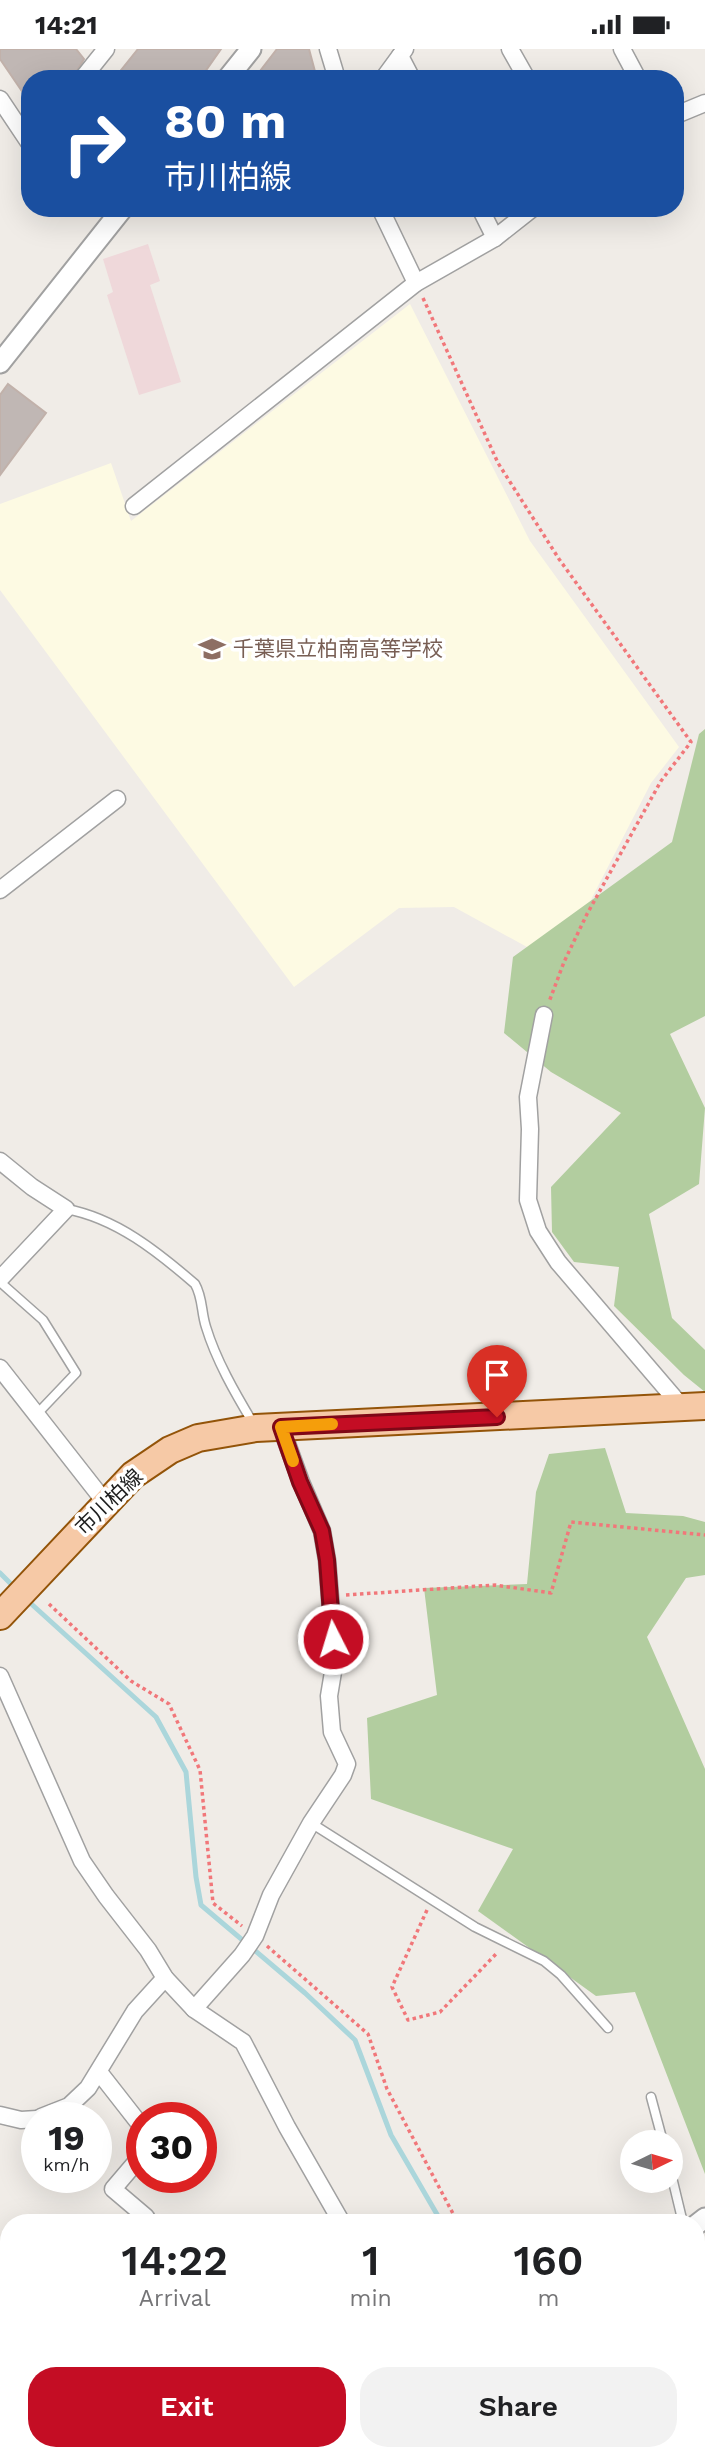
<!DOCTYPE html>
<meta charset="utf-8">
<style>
:root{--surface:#fff;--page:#f2f2f2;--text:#202124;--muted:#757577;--accent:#c40d24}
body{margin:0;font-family:"Work Sans","Noto Sans JP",sans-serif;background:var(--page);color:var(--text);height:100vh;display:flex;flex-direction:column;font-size:26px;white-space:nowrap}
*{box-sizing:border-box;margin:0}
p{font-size:23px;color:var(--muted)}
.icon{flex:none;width:38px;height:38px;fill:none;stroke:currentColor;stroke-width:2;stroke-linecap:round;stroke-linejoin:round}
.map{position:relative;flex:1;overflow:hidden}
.panel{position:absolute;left:0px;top:2165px;width:705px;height:247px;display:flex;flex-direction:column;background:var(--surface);border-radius:28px 28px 0 0;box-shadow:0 7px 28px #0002}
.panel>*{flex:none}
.guide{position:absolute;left:21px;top:21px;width:663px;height:147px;border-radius:28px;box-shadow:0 7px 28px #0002;background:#1a4fa0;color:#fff;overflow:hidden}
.needle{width:46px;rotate:85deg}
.controls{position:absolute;left:620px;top:2081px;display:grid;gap:14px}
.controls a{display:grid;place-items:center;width:63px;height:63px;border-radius:50%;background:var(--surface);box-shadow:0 7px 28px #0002;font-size:35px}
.speed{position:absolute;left:21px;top:2053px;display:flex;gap:14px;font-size:35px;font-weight:700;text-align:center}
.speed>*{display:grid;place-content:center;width:91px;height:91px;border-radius:50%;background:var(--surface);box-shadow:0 7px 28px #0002;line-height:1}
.speed small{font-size:18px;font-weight:400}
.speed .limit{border:10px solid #d22;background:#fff;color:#111}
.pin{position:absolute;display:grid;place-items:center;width:60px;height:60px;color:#fff;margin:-72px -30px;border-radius:50% 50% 50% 0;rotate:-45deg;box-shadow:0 0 7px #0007}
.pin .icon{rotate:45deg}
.me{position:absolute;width:77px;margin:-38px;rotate:355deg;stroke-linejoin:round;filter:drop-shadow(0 0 5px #0008)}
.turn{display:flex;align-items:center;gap:24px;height:147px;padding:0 28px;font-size:32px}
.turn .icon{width:91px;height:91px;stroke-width:2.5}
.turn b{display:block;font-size:49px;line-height:60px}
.eta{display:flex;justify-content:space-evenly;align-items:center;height:119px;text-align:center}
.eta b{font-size:42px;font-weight:600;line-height:49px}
.button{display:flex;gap:14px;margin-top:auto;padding:14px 28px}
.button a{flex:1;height:80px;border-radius:28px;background:var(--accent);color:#fff;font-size:28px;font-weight:600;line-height:80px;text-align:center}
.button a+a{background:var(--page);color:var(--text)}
.status{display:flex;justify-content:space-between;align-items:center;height:49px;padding:0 35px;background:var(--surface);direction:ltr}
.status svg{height:19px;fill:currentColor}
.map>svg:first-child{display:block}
.commercial{fill:#efd8da}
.education{fill:#fdfae3}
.forest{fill:#b2cd9f}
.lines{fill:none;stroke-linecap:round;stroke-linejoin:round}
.stream{stroke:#abd6db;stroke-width:5}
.building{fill:#c0b7b4;stroke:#c1b1aa;stroke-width:2}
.service-casing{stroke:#a1a1a1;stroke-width:11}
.minor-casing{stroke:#a1a1a1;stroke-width:19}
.tertiary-casing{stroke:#a1a1a1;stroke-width:23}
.primary-casing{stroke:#935409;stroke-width:30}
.path{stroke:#f1777a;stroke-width:3.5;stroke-dasharray:3.5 3.5;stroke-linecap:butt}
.service{stroke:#fff;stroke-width:8}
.minor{stroke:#fff;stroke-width:16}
.tertiary{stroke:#fff;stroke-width:19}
.primary{stroke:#f6c9a6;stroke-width:26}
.route-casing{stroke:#7f0817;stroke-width:18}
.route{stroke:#c40d24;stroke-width:12}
.slow{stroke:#f59e0b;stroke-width:12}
.labels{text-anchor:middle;stroke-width:7;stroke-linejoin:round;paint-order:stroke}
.education-label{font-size:21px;fill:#785e54;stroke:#fff;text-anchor:start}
.street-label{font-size:21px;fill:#202020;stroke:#fff}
</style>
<div class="status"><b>14:21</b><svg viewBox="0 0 49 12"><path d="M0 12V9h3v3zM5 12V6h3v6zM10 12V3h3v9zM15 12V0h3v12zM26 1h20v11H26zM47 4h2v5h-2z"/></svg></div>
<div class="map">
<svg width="705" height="2410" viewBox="0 0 705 2410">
<rect width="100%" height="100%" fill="#f0ece7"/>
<path class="commercial" d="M148,195L160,232L150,236L181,333L139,346L107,246L113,243L103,210Z"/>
<g class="education">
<path d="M410,255L530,492L679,698L651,734L558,915L454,858L399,859L294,938L0,541V455L111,414L131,472Z"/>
<path d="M697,2211L705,2229V2410H621L617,2403H696Z"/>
</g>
<g class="forest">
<path d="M705,680V967L670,985L705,1059L699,1135L649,1165L672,1269L705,1301V1343L684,1326L614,1257L619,1218L574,1213L552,1183L551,1138L621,1064L551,1023L504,984L513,908L672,793L699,685Z"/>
<path d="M605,1399L626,1464L683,1467L705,1473V1526L686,1529L647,1588L705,1720V2125L635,1943L596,1947L478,1862L513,1800L371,1750L367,1669L437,1646L424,1539L527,1535L536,1443L549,1405Z"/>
</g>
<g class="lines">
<g class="stream">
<path d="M0,1524L15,1539"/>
<path d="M27,1551L156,1668L186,1723L196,1828L201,1856L305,1944L355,1991L391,2086L442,2174"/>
<path d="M600,2403L603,2410"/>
</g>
</g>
<g class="building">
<path d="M0,0H76L84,10L72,30H62L57,24L49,30H30V54L0,10Z"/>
<path d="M138,0H221L200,30H114Z"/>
<path d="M277,0H309L317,30H254Z"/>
<path d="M8,335L46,364L0,426V346Z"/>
</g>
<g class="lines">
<defs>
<g id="service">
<path d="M66,1160C116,1169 158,1203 195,1235C203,1249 201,1263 206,1278C216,1311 235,1344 253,1374"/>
<path d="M0,1233L43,1271L76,1324L36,1366"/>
<path d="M311,1774L475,1878L544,1912L561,1926L608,1979"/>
<path d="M651,2048L663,2093"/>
<path d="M670,2120L683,2174"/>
<path d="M494,2403L500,2410"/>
</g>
<g id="minor">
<path d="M328,0L337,30"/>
<path d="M510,0L527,30"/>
<path d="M622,0L638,30"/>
<path d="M400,7L412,30"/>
<path d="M82,30L106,0"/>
<path d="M383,30L405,0"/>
<path d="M0,50L30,95"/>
<path d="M676,66L705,54"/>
<path d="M380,159L416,234"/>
<path d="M480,159L495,189"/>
<path d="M134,457L416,234L495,189L533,159"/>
<path d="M0,841L117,750"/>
<path d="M544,966L528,1048L530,1080L528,1151L538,1182L558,1213L682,1358"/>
<path d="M0,1112L32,1138L66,1160L0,1230"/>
<path d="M0,1319L105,1453"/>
<path d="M0,1627L82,1812L106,1847L148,1901L165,1929L194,1960L243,1993L287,2078L342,2174"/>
<path d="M194,1960L242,1906L255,1887L271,1846L311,1774L343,1726L347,1715L332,1683L329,1647L335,1611L327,1511L322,1482L301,1433L281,1378"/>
<path d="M99,2023L142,2078"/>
<path d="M0,2066L21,2071L37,2070"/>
<path d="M41,2068L69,2057L88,2039L135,1962L165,1929"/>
<path d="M142,2106L113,2140L146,2168"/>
<path d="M696,2242L705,2252"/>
<path d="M426,2403L431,2410"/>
</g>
<g id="tertiary">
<path d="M227,30L251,0"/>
<path d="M0,314L123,159"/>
<path d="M696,2176L705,2169"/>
<path d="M444,2410L452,2403"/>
</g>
<path id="primary" d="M0,1567L133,1426L170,1401L198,1389L256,1379L705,1357"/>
</defs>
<use href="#service" class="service-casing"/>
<use href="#minor" class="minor-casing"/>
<use href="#tertiary" class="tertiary-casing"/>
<use href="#primary" class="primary-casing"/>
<g class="path">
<path d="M423,249L498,414L559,510L691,693L661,732L587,865L564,913L549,953"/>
<path d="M346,1546L495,1536L551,1544L571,1473L705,1486"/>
<path d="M49,1555L131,1632L169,1655L200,1721L213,1854L242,1877"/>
<path d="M427,1861L392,1938L408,1971L440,1963L498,1903"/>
<path d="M267,1897L368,1985L387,2040L458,2174"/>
</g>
<use href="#service" class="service"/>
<use href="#minor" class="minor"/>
<use href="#tertiary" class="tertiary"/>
<use href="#primary" class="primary"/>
</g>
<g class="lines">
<defs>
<path id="route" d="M333,1590L327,1511L322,1482L300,1433L281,1378L497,1368"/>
</defs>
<use href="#route" class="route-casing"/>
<use href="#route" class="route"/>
<path class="slow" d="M293,1412L281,1378L332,1375"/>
</g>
<defs>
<symbol id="school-bare" viewBox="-9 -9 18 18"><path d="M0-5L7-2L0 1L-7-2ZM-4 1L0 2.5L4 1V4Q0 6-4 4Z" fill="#8d6e63" stroke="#fff" stroke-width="2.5" paint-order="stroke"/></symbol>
</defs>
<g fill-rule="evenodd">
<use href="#school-bare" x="193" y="581" width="38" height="38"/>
</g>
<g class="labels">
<g class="education-label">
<text x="233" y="607">千葉県立柏南高等学校</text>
</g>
<g class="street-label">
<text transform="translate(109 1453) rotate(-44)" y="7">市川柏線</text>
</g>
</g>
</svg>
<div class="controls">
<a><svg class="needle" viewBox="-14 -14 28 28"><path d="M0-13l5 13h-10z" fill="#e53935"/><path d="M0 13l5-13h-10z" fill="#757577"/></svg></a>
</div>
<div class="speed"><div>19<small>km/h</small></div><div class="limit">30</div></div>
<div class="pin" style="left:497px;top:1368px;background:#d93025"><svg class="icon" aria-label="arrive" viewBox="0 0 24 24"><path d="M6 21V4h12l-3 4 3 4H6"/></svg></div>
<svg class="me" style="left:333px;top:1590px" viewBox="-20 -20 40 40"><circle r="17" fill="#c40d24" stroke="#fff" stroke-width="3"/><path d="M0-11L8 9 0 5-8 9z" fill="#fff"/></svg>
<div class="guide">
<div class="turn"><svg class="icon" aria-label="right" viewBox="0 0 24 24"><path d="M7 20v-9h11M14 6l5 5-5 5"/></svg><div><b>80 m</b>市川柏線</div></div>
</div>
<section class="panel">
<div class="eta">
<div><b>14:22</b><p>Arrival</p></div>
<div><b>1</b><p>min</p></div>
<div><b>160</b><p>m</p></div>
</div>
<div class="button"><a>Exit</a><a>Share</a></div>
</section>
</div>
